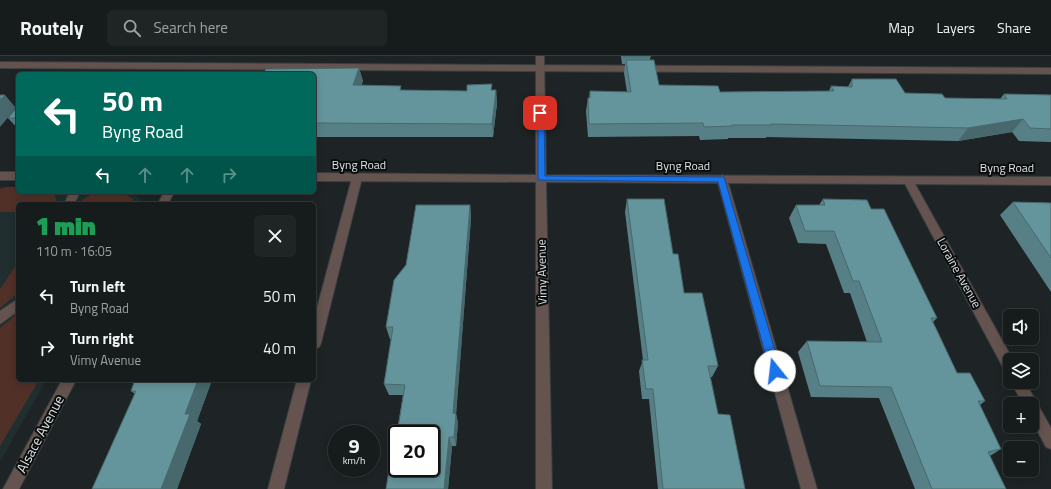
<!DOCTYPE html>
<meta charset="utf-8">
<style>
:root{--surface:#161b1c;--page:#1f2425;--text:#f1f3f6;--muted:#9ea1a3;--line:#35393b}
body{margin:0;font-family:"Titillium Web",sans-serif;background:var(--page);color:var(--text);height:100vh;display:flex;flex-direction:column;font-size:15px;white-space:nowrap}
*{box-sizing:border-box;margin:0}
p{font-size:13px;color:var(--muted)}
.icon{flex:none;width:22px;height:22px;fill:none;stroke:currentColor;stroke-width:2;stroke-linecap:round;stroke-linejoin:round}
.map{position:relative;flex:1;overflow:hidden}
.sheet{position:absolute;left:16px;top:146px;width:300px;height:180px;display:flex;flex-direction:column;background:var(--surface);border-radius:6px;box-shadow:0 2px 10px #0003,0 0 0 1px var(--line)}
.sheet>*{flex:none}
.hud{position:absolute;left:16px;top:16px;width:300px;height:122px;border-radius:6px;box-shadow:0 2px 10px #0003,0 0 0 1px var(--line);background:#00695c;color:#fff;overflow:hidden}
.tools{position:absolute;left:1003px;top:253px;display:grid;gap:8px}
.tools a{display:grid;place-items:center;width:36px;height:36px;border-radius:6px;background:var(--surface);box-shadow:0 2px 10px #0003,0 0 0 1px var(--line);font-size:20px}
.speed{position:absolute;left:328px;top:369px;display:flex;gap:8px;font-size:20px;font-weight:700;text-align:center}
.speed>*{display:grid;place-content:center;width:52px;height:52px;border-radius:50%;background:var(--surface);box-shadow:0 2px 10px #0003,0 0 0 1px var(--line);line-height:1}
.speed small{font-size:10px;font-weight:400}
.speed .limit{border:2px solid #111;border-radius:6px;background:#fff;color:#111}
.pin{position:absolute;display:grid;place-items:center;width:34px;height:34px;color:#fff;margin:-17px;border-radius:8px;box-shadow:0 2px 6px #0006}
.me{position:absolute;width:44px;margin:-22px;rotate:344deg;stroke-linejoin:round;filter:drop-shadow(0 0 3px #0008)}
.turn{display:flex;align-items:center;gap:14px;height:84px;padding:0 20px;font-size:18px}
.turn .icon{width:52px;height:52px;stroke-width:2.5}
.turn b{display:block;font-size:28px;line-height:34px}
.lanes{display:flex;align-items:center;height:38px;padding:0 20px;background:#0003;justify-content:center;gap:20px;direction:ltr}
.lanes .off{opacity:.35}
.round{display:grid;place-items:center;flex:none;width:42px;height:42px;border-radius:6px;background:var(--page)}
.head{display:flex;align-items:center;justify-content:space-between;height:68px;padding:0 20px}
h1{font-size:24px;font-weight:800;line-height:30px;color:#1e9e55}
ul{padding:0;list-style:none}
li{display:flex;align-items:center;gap:12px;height:52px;padding:0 20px}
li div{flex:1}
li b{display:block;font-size:15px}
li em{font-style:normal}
header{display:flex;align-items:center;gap:24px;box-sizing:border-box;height:56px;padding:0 20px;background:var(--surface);border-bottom:1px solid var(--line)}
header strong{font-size:19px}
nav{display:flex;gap:22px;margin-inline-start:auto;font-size:14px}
.search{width:280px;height:36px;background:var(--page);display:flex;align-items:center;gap:10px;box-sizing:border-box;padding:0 14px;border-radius:6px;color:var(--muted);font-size:15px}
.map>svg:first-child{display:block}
.built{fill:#202e30}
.green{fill:#513028}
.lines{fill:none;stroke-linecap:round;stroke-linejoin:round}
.lane-casing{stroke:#393f40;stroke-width:2}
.street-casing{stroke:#393f40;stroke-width:2}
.lane{fill:#64534f;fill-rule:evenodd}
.street{fill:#64534f;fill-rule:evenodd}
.wall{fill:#578086}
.shaded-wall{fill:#47686d}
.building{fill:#65959c;stroke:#47686d}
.route{fill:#1a73e8;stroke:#114b97}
.labels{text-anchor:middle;stroke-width:4;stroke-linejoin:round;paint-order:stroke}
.street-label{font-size:12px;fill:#dee2e3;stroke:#0a0d0d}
.near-street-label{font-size:14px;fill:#dee2e3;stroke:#0a0d0d}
</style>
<header>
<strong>Routely</strong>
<div class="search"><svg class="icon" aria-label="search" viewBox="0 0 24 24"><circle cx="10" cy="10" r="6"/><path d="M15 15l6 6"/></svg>Search here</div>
<nav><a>Map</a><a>Layers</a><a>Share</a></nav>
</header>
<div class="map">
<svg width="1051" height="433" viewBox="0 0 1051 433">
<rect width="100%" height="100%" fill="#1e2425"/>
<path class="built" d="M0,131H18V136H133L144,147L18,148V324H46L0,406Z"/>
<g class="green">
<path d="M6,131H18V136H54L57,148H18V156H0V133Z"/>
<path d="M123,137L133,143V148H79C89,134 108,137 123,137Z"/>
<path d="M18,206V237L0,252V233Z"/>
<path d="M18,257V324H39L0,390V272Z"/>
</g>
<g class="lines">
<defs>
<g id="lane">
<path d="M0,6L1051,12V18L0,12Z"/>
<path d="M357,118L362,122L321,287L319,291L314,293V263L352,122Z"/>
<path d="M722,119L727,123L817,433H801L717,123Z"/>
<path d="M70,136H80L74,148H64Z"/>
<path d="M18,243V255L0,268V255Z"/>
<path d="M297,324H311L284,433H268Z"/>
</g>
<g id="street">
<path d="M536,0H544L546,119L1051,121V129L915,128L1013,304H1010V317L1005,315L905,128L546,126L552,433H536V126L314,125V117L536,119Z"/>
<rect x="0" y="116" width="18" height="8"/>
<path d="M164,136H174L168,148H158Z"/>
<path d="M62,324H76L19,433H3Z"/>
<path d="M1011,326H1025L1051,372V393L1046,391L1032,365V348H1023Z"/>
</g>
</defs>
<use href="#lane" class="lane-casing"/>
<use href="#street" class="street-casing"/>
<use href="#lane" class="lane"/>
<use href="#street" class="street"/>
</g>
<g class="wall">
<path d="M621,0H650V4L659,29L720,36L829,35L831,30L848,31L852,23L905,37L945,42L1000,43L1004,38L1051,39V86L1019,85L1012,76L958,85L766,81V82H728V83L700,84L699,80L588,81L586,55L588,42H589L590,35L627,36L624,17L625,8H622Z"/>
<path d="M359,12L363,25L361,29L402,34L467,35L496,34L497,47L493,81H314V18Z"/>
<path d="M18,50V73L8,62Z"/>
<path d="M627,143L673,198L684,237L718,310L712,321H710L718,358L745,433H658L649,343H642L639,315L643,304L625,156Z"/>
<path d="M823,143L871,153L937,262L933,266L957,317L985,345L980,349L1001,393L990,400L1006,433H915L879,342L811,341L798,296L807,285L867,286L850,237H844L826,188L798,187L789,162L796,149H819Z"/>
<path d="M1013,146L1051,147V236L1000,159Z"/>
<path d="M470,149L471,162L456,358L458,367L456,390H452L448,433H386L396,382L403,339H389L384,328L392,283H390L386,271Z"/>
<path d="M135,324H212L197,365L201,368L177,433H92L135,338L131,335Z"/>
</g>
<g class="shaded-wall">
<path d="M359,12L363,25L357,42L353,29Z"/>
<path d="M496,34L497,47L493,81L492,68Z"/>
<path d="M5,39L16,52L0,71V44Z"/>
<path d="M1023,63L1012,76L958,85L968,72Z"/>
<path d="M470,149L471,162L456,360V358L458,367L456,390L454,381L453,357Z"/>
<path d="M198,324H212L197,365L201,368L177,433H161L185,358Z"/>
<path d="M449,381L452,390L448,433H444Z"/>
</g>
<g class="building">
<path d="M623,0H650L651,1H623Z"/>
<path d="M626,4H654L659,29L718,30L720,36L834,35L831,30L852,31V23H896L905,37L942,38L945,42L1007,43L1004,38L1051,39V73L1030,72L1023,63L968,72L771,68V69H732V70L704,71L703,67L589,68L588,42H590V35L631,36Z"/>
<path d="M359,12L353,29L401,30L400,34L467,35V29L492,28L491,34H496L492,68L314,67V18H264L266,13Z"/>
<path d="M0,39H5L0,44Z"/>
<path d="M18,50V62H8Z"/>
<path d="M627,143H664L673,198H678L684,237H702L718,310H708L718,358L730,359L745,433H663L653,333H646L642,304H648Z"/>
<path d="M823,143L867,144L871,153H884L937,262H931L957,317H970L985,345H978L1001,393L988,396L1006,433H932L891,331L820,330L807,285L882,286L859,225H853L834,175H805L796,149H825Z"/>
<path d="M1013,146L1051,147V202Z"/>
<path d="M224,147H262L261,148H224Z"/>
<path d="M416,149H470L453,357L456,358L454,381H449L444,433H386L394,383L396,382L397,378V412H431V378H397L405,329L384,328L393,271H386L394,224L406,209Z"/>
<path d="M135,324H198L185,358H190L161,433H92L136,335H131Z"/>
</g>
<path class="route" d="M538,56L544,57L545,120L724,121L781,315L779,318H772L770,315L718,126L538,124Z"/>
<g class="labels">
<g class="street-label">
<text x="359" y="113">Byng Road</text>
<text x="683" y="114">Byng Road</text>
<text x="1007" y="116">Byng Road</text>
<text transform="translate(542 216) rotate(-91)" y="4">Vimy Avenue</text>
<text transform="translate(959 217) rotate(61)" y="4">Loraine Avenue</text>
</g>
<g class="near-street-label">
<text transform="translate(40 378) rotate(-62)" y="5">Alsace Avenue</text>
</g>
</g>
</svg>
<div class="tools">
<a><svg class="icon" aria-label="sound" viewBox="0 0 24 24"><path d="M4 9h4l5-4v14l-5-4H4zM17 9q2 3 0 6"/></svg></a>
<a><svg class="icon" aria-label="layers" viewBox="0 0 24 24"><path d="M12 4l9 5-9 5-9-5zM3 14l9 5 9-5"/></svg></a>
<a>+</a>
<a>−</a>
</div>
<div class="speed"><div>9<small>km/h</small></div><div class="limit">20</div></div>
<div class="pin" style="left:540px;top:57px;background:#d93025"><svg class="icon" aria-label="arrive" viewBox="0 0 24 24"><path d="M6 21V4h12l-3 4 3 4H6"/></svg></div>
<svg class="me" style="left:775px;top:315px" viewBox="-20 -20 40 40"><circle r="19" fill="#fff"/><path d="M0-13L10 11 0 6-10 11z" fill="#1a73e8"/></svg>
<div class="hud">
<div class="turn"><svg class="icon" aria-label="left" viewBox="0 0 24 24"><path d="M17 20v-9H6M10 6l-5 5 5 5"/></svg><div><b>50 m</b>Byng Road</div></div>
<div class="lanes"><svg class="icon" aria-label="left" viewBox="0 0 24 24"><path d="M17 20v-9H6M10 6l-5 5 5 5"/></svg><svg class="icon off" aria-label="ahead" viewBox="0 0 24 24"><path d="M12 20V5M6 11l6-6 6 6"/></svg><svg class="icon off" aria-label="ahead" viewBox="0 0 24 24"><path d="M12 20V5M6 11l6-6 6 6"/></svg><svg class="icon off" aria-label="right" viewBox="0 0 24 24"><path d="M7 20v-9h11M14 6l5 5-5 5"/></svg></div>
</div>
<section class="sheet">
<div class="head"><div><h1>1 min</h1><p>110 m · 16:05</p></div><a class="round"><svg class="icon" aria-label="close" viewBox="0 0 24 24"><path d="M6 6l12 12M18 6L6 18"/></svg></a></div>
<ul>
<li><svg class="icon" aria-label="left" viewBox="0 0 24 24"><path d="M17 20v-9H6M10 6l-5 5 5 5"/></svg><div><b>Turn left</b><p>Byng Road</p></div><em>50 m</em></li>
<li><svg class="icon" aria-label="right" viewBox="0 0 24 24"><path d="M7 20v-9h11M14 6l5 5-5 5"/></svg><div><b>Turn right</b><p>Vimy Avenue</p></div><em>40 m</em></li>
</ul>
</section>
</div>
